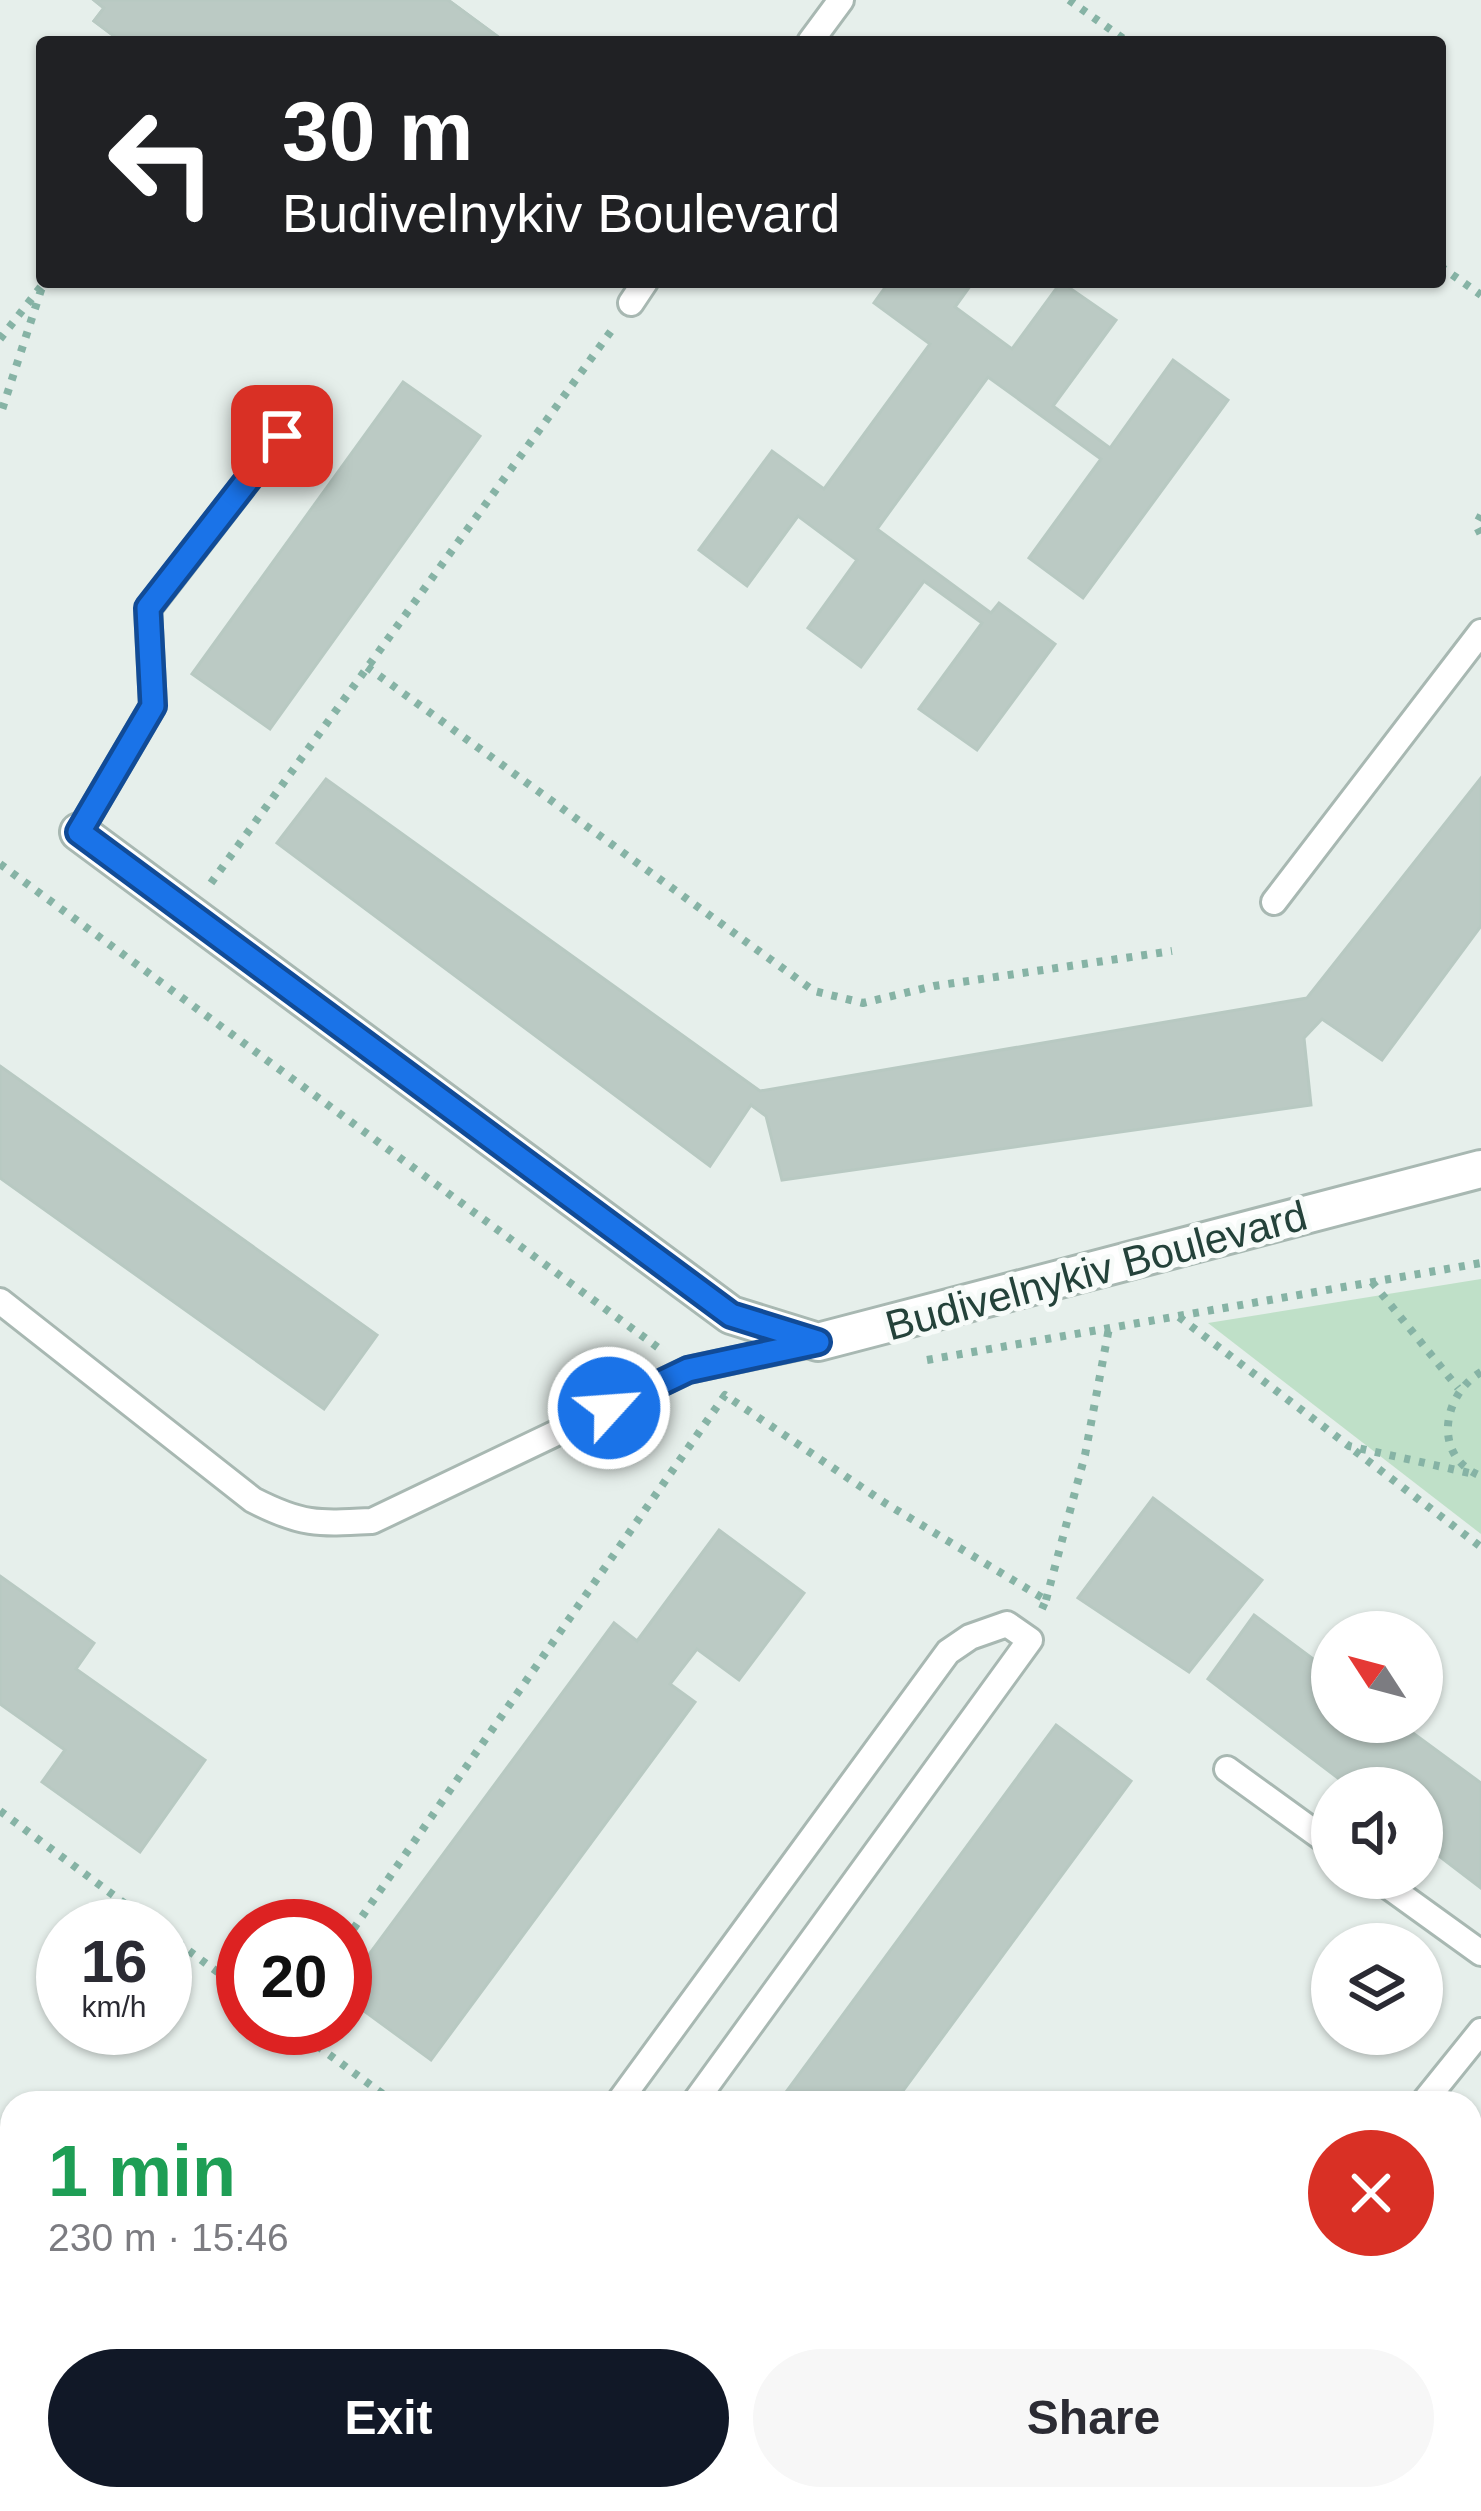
<!DOCTYPE html>
<meta charset="utf-8">
<style>
:root{--surface:#fff;--page:#f7f7f7;--text:#2b2b33;--muted:#7c7c81;--accent:#111827}
body{margin:0;font-family:Arial,sans-serif;background:var(--page);color:var(--text);height:100vh;display:flex;flex-direction:column;font-size:45px;white-space:nowrap}
*{box-sizing:border-box;margin:0}
p{font-size:39px;color:var(--muted)}
.icon{flex:none;width:66px;height:66px;fill:none;stroke:currentColor;stroke-width:2;stroke-linecap:round;stroke-linejoin:round}
.map{position:relative;flex:1;overflow:hidden}
.sheet{position:absolute;left:0px;top:2091px;width:1482px;height:420px;display:flex;flex-direction:column;background:var(--surface);border-radius:36px 36px 0 0;box-shadow:0 3px 9px #0004}
.sheet>*{flex:none}
.hud{position:absolute;left:36px;top:36px;width:1410px;height:252px;border-radius:12px;box-shadow:0 3px 9px #0004;background:#202124;color:#fff;overflow:hidden}
.needle{width:78px;rotate:306deg}
.buttons{position:absolute;left:1311px;top:1611px;display:grid;gap:24px}
.buttons a{display:grid;place-items:center;width:132px;height:132px;border-radius:50%;background:var(--surface);box-shadow:0 3px 9px #0004;font-size:60px}
.speed{position:absolute;left:36px;top:1899px;display:flex;gap:24px;font-size:60px;font-weight:700;text-align:center}
.speed>*{display:grid;place-content:center;width:156px;height:156px;border-radius:50%;background:var(--surface);box-shadow:0 3px 9px #0004;line-height:1}
.speed small{font-size:30px;font-weight:400}
.speed .limit{border:18px solid #d22;background:#fff;color:#111}
.pin{position:absolute;display:grid;place-items:center;width:102px;height:102px;color:#fff;margin:-51px;border-radius:24px;box-shadow:0 6px 18px #0006}
.me{position:absolute;width:132px;margin:-66px;rotate:64deg;stroke-linejoin:round;filter:drop-shadow(0 0 9px #0008)}
.turn{display:flex;align-items:center;gap:42px;height:252px;padding:0 48px;font-size:54px}
.turn .icon{width:156px;height:156px;stroke-width:2.5}
.turn b{display:block;font-size:84px;line-height:102px}
.round{display:grid;place-items:center;flex:none;width:126px;height:126px;border-radius:63px;background:var(--page)}
.headline{display:flex;align-items:center;justify-content:space-between;height:204px;padding:0 48px}
h1{font-size:72px;font-weight:700;line-height:90px;color:#1e9e55}
.action{display:flex;gap:24px;margin-top:auto;padding:24px 48px}
.action a{flex:1;height:138px;border-radius:72px;background:var(--accent);color:#fff;font-size:48px;font-weight:700;line-height:138px;text-align:center}
.action a+a{background:var(--page);color:var(--text)}
.map>svg:first-child{display:block}
.green{fill:#bfe0c8}
.building{fill:#bbcac4;stroke:#b8c9c2;stroke-width:3}
.lines{fill:none;stroke-linecap:round;stroke-linejoin:round}
.lane-casing{stroke:#a8b8b2;stroke-width:30}
.street-casing{stroke:#a8b8b2;stroke-width:42}
.path{stroke:#86b3a5;stroke-width:8;stroke-dasharray:6 9;stroke-linecap:butt}
.lane{stroke:#fff;stroke-width:24}
.street{stroke:#fff;stroke-width:36}
.route-casing{stroke:#114b97;stroke-width:30}
.route{stroke:#1a73e8;stroke-width:21}
.labels{text-anchor:middle;stroke-width:10;stroke-linejoin:round;paint-order:stroke}
.street-label{font-size:42px;fill:#24423a;stroke:#f7fbf9}
</style>
<div class="map">
<svg width="1481" height="2511" viewBox="0 0 1481 2511">
<rect width="100%" height="100%" fill="#e6efeb"/>
<path class="green" d="M1481,1279V1534L1208,1323Z"/>
<g class="building">
<path d="M94,0H239L288,35L313,0H448L505,42H122L94,21L104,8Z"/>
<path d="M94,0H448L505,42H122L94,21L104,8Z"/>
<path d="M889,282H973L955,307L1012,349L1061,282L1116,320L1053,406L1110,448L1173,360L1228,400L1083,598L1029,558L1101,459L988,377L877,529L991,613L999,603L1055,644L977,750L919,709L982,623L924,581L861,667L808,628L857,560L798,516L747,586L699,550L772,451L824,489L930,344L874,303Z"/>
<path d="M403,382L480,436L270,729L192,674Z"/>
<path d="M1481,778V926L1382,1060L1322,1019L1304,1038L1311,1105L782,1180L766,1116L751,1105L710,1166L277,843L326,779L760,1091L1307,998Z"/>
<path d="M0,1066L377,1335L324,1409L0,1178Z"/>
<path d="M1153,1498L1262,1580L1189,1672L1078,1598Z"/>
<path d="M719,1530L804,1593L739,1680L697,1649L670,1684L695,1702L431,2060L345,1997V1987L614,1623L637,1641Z"/>
<path d="M0,1576L94,1643L76,1669L205,1760L140,1852L42,1782L65,1750L0,1704Z"/>
<path d="M1254,1615L1332,1673V1722H1398L1481,1783V1888L1422,1843V1788H1351L1208,1679Z"/>
<path d="M1056,1725L1131,1781L894,2103H778Z"/>
<path d="M1481,2134V2293L1470,2308V2149Z"/>
<path d="M132,2499H303L294,2511H123Z"/>
<path d="M724,2499H833L849,2511H741Z"/>
<path d="M1331,2499H1425L1441,2511H1322Z"/>
</g>
<g class="lines">
<defs>
<g id="lane">
<path d="M810,42L841,0"/>
<path d="M631,303L645,282"/>
<path d="M79,832L153,706L148,609L309,401"/>
<path d="M1274,902L1481,632"/>
<path d="M0,1301L253,1500C302,1525 317,1524 372,1521L688,1370L811,1344"/>
<path d="M1227,1769L1332,1845"/>
<path d="M1377,1878L1481,1953"/>
<path d="M618,2103L948,1652L970,1637L1007,1624L1030,1640L694,2103"/>
<path d="M1423,2103L1481,2031"/>
<path d="M595,2499L612,2511"/>
<path d="M1227,2499L1240,2511"/>
<path d="M394,2511L402,2499"/>
<path d="M436,2511L445,2499"/>
<path d="M529,2511L534,2499"/>
</g>
<path id="street" d="M79,832L731,1315L818,1342L1481,1169"/>
</defs>
<use href="#lane" class="lane-casing"/>
<use href="#street" class="street-casing"/>
<g class="path">
<path d="M1069,0L1128,42"/>
<path d="M1440,266L1481,295"/>
<path d="M0,339L43,284L0,416"/>
<path d="M1481,515L1476,525L1481,535"/>
<path d="M367,667L814,991L863,1003L934,986L1172,951"/>
<path d="M0,864L660,1349"/>
<path d="M211,883L614,327"/>
<path d="M1372,1282L1458,1388"/>
<path d="M1179,1317L1349,1446L1474,1474"/>
<path d="M927,1360L1481,1263"/>
<path d="M1481,1372C1442,1395 1432,1457 1481,1476"/>
<path d="M1355,1451L1481,1547"/>
<path d="M1046,1600L1085,1455L1109,1328"/>
<path d="M0,1811L155,1926"/>
<path d="M165,1933L243,1991"/>
<path d="M345,1941L725,1395L885,1503L1046,1600L1041,1611"/>
<path d="M293,2028L395,2103"/>
</g>
<use href="#lane" class="lane"/>
<use href="#street" class="street"/>
</g>
<g class="lines">
<defs>
<path id="route" d="M282,436L148,608L153,706L79,832L731,1315L818,1342L688,1370L609,1408"/>
</defs>
<use href="#route" class="route-casing"/>
<use href="#route" class="route"/>
</g>
<g class="labels">
<g class="street-label">
<text transform="translate(1096 1270) rotate(-15)" y="15">Budivelnykiv Boulevard</text>
</g>
</g>
</svg>
<div class="buttons">
<a><svg class="needle" viewBox="-14 -14 28 28"><path d="M0-13l5 13h-10z" fill="#e53935"/><path d="M0 13l5-13h-10z" fill="#7c7c81"/></svg></a>
<a><svg class="icon" aria-label="sound" viewBox="0 0 24 24"><path d="M4 9h4l5-4v14l-5-4H4zM17 9q2 3 0 6"/></svg></a>
<a><svg class="icon" aria-label="layers" viewBox="0 0 24 24"><path d="M12 4l9 5-9 5-9-5zM3 14l9 5 9-5"/></svg></a>
</div>
<div class="speed"><div>16<small>km/h</small></div><div class="limit">20</div></div>
<div class="pin" style="left:282px;top:436px;background:#d93025"><svg class="icon" aria-label="arrive" viewBox="0 0 24 24"><path d="M6 21V4h12l-3 4 3 4H6"/></svg></div>
<svg class="me" style="left:609px;top:1408px" viewBox="-20 -20 40 40"><circle r="17" fill="#1a73e8" stroke="#fff" stroke-width="3"/><path d="M0-11L8 9 0 5-8 9z" fill="#fff"/></svg>
<div class="hud">
<div class="turn"><svg class="icon" aria-label="left" viewBox="0 0 24 24"><path d="M17 20v-9H6M10 6l-5 5 5 5"/></svg><div><b>30 m</b>Budivelnykiv Boulevard</div></div>
</div>
<section class="sheet">
<div class="headline"><div><h1>1 min</h1><p>230 m · 15:46</p></div><a class="round" style="background:#d93025;color:#fff"><svg class="icon" aria-label="close" viewBox="0 0 24 24"><path d="M6 6l12 12M18 6L6 18"/></svg></a></div>
<div class="action"><a>Exit</a><a>Share</a></div>
</section>
</div>
